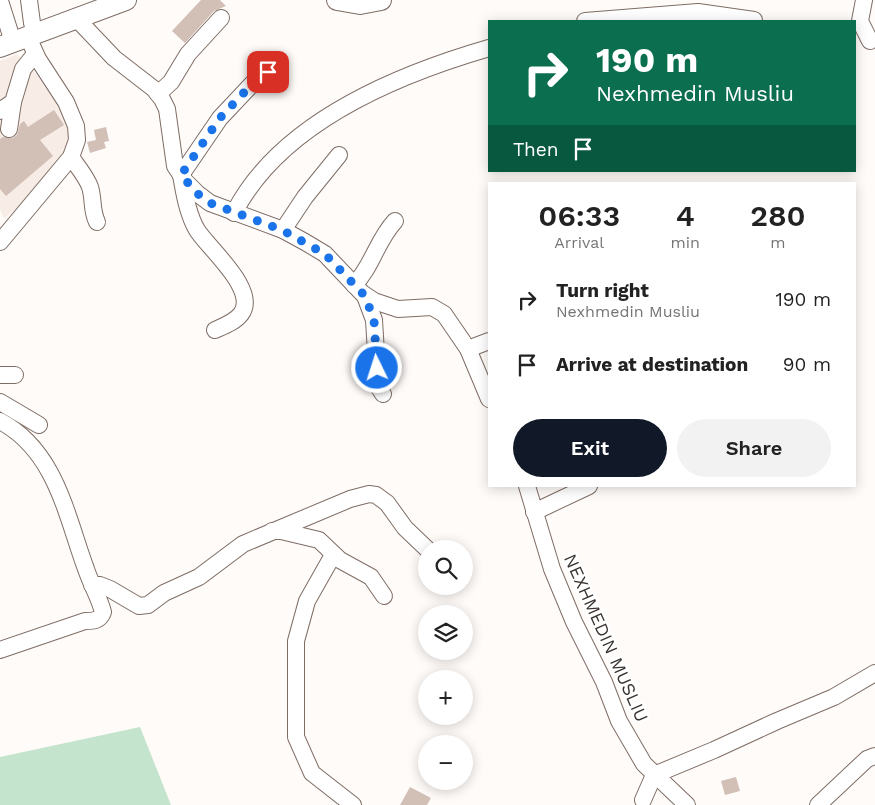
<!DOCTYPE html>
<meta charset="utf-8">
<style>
:root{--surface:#fff;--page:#f2f2f2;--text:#222;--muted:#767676;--accent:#111827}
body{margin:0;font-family:"Work Sans",sans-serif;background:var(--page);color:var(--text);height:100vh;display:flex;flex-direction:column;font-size:19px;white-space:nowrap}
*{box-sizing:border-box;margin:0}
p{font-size:16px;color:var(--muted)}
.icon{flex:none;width:28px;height:28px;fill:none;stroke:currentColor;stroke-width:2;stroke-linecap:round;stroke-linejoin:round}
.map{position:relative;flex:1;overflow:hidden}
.panel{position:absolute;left:488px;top:182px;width:368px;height:305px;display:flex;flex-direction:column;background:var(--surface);border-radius:0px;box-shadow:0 2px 12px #0003}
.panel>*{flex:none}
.top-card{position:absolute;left:488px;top:20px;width:368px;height:152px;border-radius:0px;box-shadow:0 2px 12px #0003;background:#0b6e4f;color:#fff;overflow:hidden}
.tools{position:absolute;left:418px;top:540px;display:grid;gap:10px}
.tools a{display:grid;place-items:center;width:55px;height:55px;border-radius:50%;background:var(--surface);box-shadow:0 2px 12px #0003;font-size:25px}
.pin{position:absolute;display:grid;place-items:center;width:42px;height:42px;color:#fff;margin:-21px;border-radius:10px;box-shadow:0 2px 8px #0006}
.me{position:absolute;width:55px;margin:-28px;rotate:356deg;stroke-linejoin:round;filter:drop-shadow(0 0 4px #0008)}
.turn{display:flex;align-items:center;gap:18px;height:105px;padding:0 25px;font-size:22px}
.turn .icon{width:65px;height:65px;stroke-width:2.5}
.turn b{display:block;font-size:35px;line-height:42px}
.then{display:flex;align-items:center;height:48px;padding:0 25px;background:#0003;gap:10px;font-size:19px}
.eta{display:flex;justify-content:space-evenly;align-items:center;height:85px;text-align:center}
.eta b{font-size:30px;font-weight:600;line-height:35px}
.button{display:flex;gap:10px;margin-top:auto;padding:10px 25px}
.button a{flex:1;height:58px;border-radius:30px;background:var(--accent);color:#fff;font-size:20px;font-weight:600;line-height:58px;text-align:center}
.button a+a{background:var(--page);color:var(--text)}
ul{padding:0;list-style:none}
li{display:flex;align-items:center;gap:15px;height:65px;padding:0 25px}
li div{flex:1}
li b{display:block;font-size:19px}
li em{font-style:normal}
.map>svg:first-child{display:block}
.built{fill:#f7ece6}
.green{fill:#c4e4ce}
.building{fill:#d2bfb5}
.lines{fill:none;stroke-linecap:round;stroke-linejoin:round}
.minor-casing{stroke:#7e6d64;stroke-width:18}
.major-casing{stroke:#7e6d64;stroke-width:22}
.minor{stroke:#fff;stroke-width:16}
.major{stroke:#fff;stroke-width:20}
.route{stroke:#1a73e8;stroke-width:9;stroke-dasharray:0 16.2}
.labels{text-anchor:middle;stroke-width:5;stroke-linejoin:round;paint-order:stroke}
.street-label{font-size:18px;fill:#3b332f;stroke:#fff}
</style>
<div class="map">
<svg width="875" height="805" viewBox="0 0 875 805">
<rect width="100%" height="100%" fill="#fffbf9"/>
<path class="built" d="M17,54L37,75L59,106L72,132L71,142L26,202L4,218L0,210V61Z"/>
<path class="green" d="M140,727L171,805H0V757Z"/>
<g class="building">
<path d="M201,0H220L226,6L214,11L185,43L172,31Z"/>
<path d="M54,110L64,125L40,140L53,156L6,196L0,189V139L3,137L13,138L17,135L20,124L24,121L28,127Z"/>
<path d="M106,127L109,141L104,142L106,148L90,153L87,142L96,140L94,130Z"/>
<path d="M736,777L740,791L725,795L721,781Z"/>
<path d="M410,787L431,798L427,805H400Z"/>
</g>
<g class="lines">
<defs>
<g id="minor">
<path d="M29,0L32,23L36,34"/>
<path d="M864,0L860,21L870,41"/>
<path d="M0,1L13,42"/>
<path d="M76,18L114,58L154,89L162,99L167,109L175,166L185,181L198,194L210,203L283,230L305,242L325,254L362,293L374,301L398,309L432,307L444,314L468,349L489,399"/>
<path d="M585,21L698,12L754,20"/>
<path d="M158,94L171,82L188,54L221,18"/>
<path d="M0,111L13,102L23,69L35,54"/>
<path d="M9,129L13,102"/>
<path d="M71,157C77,166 86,176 90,187C94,199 91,210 97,222"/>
<path d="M234,213C280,123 396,75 489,48"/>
<path d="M283,230L305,197L339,155"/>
<path d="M0,242L71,157L77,140L76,126L66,102L38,59L28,37"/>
<path d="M354,285C372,267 377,240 395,221"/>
<path d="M365,296L374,320L378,386L383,394"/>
<path d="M215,330C224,326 235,322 241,314C259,290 208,248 197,230C188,215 184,193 181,175L220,118L253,83L268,72"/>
<path d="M468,349L489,341"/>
<path d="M0,375H15"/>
<path d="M0,402L39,425"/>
<path d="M0,421C56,451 66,515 86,569C91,584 99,597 103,612C100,621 93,621 85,621L0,650"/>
<path d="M527,486L552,569L574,622L604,682L619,721L644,764L687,805"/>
<path d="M534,512L589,486"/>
<path d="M272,531H281L319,540L340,560L371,577L384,596"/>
<path d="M333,555L307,601L296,641V737L312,773L353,805"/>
<path d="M92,585H100L110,589L139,606L148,605L164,593L199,577L243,544L350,499L369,494L376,495L387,503L405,528L427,549"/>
<path d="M643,800L654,775L714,750L777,721L834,697L875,673"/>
<path d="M818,805L867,759L875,756"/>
</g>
<g id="major">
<path d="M337,0L360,4L381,0"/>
<path d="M0,47L126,0"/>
</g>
</defs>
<use href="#minor" class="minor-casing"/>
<use href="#major" class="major-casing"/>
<use href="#minor" class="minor"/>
<use href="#major" class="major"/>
</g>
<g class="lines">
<path class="route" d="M268,72L253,83L220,118L181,175L198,194L210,203L282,230L325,254L365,296L374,320L377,368"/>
</g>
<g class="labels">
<g class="street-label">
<text transform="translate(606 638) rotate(66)" y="6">NEXHMEDIN MUSLIU</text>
</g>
</g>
</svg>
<div class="tools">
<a><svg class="icon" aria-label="search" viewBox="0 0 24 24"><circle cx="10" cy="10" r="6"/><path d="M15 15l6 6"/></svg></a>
<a><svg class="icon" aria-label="layers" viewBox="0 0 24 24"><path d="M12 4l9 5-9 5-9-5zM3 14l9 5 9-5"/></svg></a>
<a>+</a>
<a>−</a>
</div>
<div class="pin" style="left:268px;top:72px;background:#d93025"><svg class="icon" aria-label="arrive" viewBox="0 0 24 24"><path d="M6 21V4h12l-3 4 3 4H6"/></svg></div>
<svg class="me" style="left:377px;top:368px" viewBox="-20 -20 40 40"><circle r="17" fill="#1a73e8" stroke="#fff" stroke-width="3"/><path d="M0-11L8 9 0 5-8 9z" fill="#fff"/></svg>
<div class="top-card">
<div class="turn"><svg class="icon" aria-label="right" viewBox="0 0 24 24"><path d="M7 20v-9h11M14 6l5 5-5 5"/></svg><div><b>190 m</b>Nexhmedin Musliu</div></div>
<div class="then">Then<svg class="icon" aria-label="arrive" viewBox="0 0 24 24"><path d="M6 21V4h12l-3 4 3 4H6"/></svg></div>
</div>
<section class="panel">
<div class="eta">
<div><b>06:33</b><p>Arrival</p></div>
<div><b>4</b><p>min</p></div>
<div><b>280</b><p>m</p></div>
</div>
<ul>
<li><svg class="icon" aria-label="right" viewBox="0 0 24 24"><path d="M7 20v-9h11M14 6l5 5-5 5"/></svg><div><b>Turn right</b><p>Nexhmedin Musliu</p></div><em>190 m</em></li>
<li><svg class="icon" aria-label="arrive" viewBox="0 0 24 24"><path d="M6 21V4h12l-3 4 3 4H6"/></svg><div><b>Arrive at destination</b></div><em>90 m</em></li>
</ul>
<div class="button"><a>Exit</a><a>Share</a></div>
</section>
</div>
